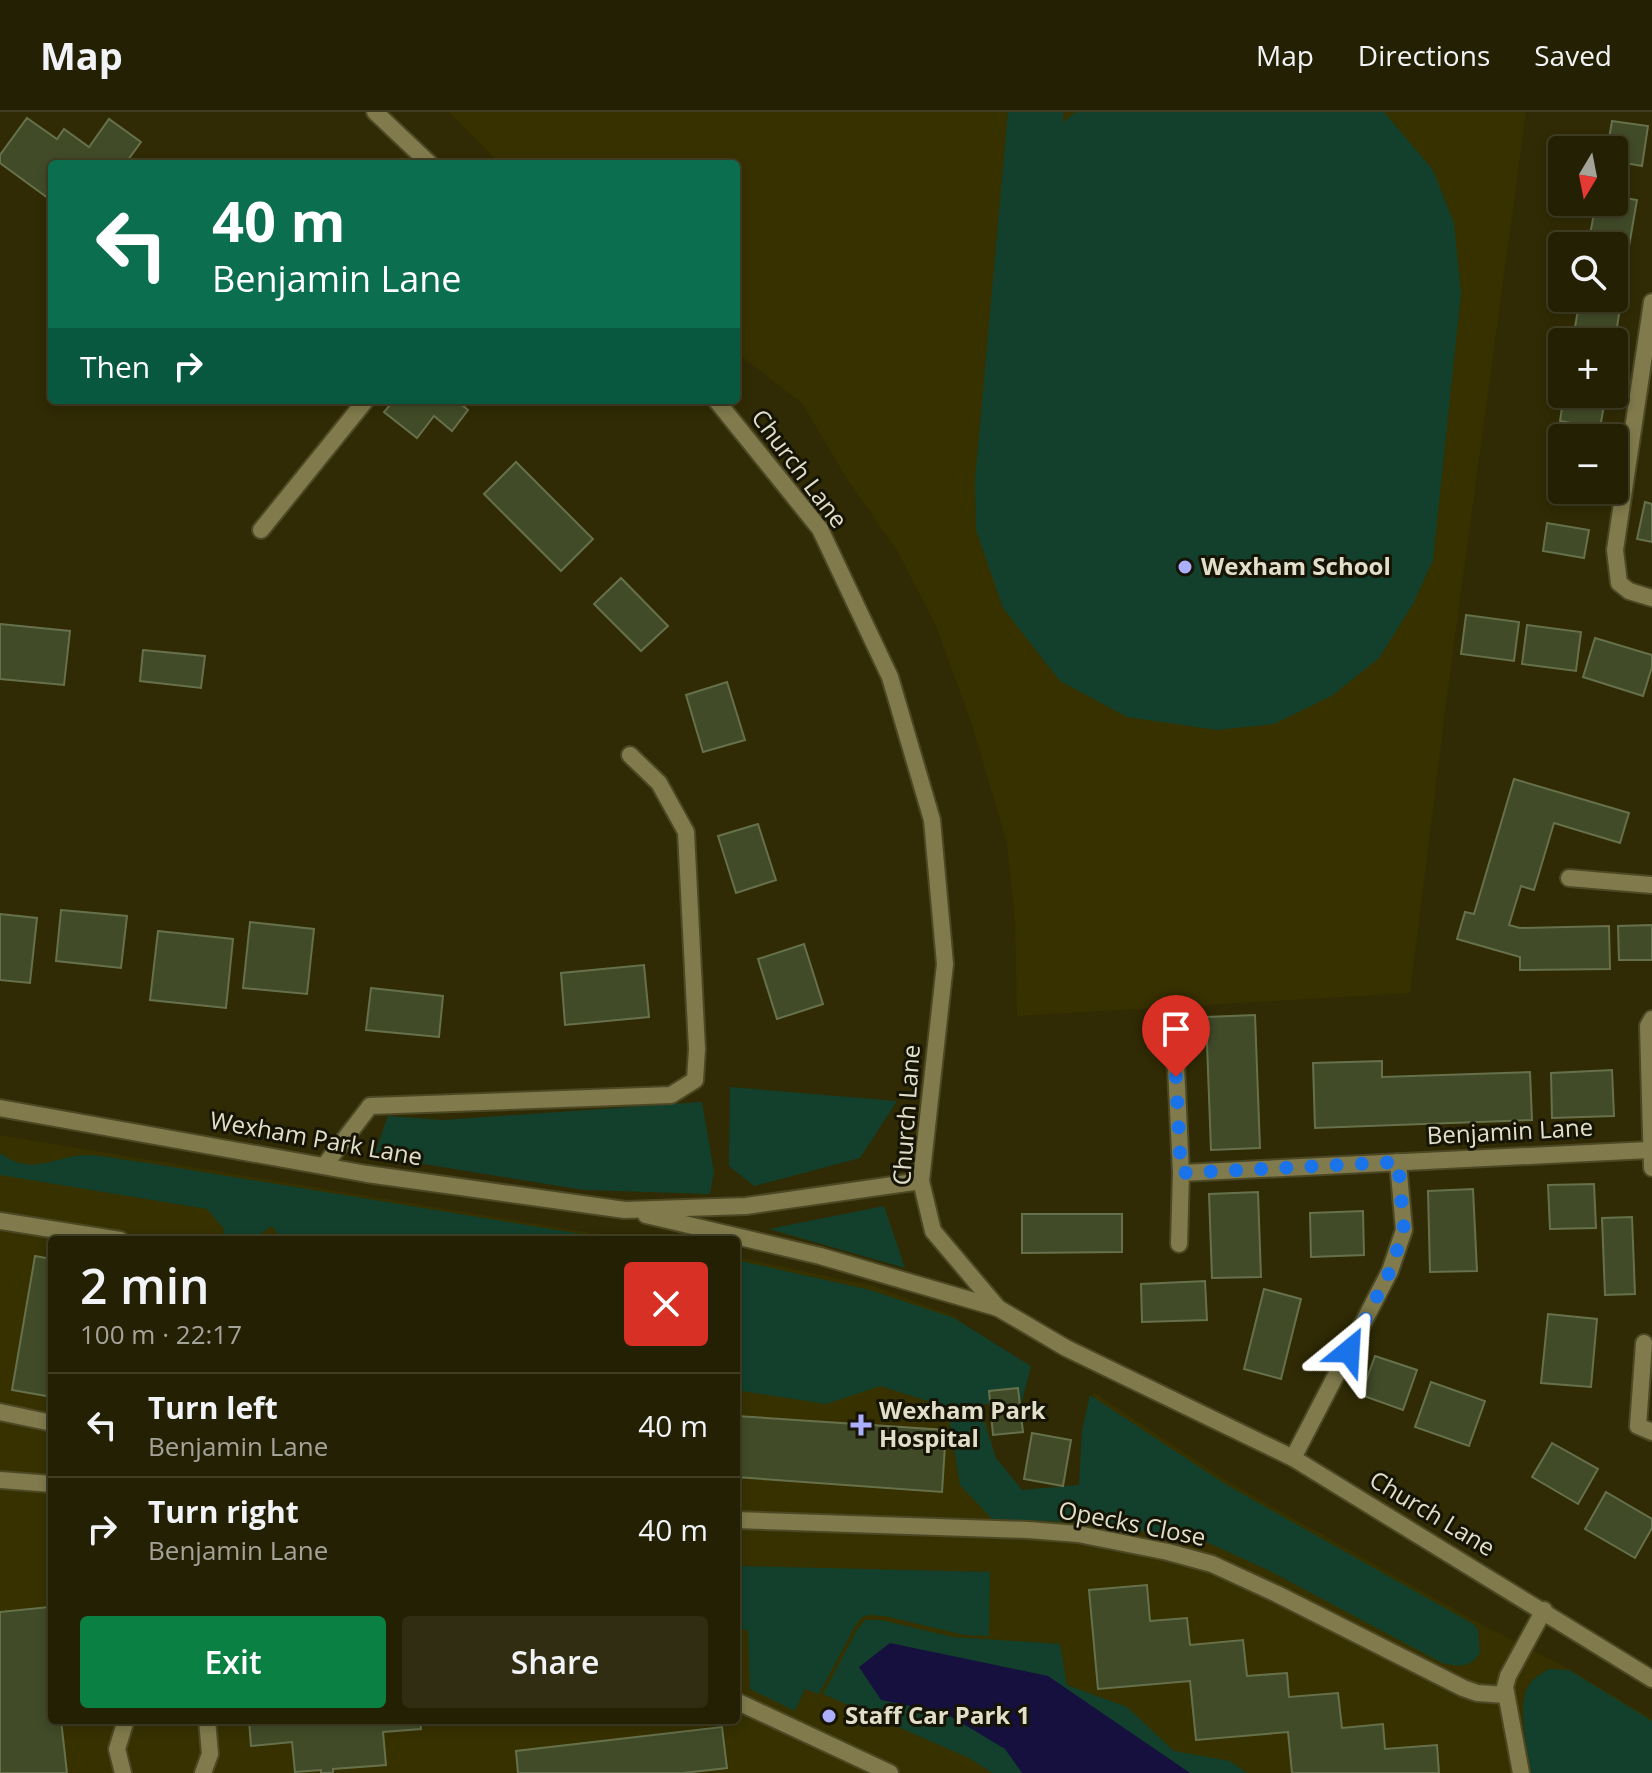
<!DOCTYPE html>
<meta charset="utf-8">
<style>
:root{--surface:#242003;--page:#302d12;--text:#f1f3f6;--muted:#a3a39a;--line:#413e25;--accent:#0b8043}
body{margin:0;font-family:"Open Sans",sans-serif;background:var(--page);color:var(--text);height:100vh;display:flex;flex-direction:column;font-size:30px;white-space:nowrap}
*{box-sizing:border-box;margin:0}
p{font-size:26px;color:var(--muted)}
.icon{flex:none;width:44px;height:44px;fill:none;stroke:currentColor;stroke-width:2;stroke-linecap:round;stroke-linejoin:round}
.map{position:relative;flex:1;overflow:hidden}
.side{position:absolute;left:48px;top:1124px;width:692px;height:488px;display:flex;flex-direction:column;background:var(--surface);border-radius:8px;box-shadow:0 4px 12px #0003,0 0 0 2px var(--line)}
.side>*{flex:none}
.banner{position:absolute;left:48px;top:48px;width:692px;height:244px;border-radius:8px;box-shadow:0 4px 12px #0003,0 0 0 2px var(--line);background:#0b6e4f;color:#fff;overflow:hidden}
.needle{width:52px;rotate:190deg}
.buttons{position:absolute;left:1548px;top:24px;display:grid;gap:16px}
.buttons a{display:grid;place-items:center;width:80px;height:80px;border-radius:8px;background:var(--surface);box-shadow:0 4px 12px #0003,0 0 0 2px var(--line);font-size:40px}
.pin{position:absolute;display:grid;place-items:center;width:68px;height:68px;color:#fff;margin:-82px -34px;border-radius:50% 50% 50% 0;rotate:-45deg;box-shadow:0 0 8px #0007}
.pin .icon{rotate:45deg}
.me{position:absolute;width:88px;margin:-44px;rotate:27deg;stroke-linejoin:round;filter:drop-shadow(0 0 6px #0008)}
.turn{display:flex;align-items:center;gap:28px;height:168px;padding:0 32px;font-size:36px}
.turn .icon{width:104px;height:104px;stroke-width:2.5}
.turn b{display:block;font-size:56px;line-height:68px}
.then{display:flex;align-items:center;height:76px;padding:0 32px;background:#0003;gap:16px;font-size:30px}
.round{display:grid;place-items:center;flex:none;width:84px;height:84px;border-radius:8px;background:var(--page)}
.headline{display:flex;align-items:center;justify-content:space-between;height:136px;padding:0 32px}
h1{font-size:48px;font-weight:600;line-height:60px}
.cta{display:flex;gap:16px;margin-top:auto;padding:16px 32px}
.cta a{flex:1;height:92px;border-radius:8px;background:var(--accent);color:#fff;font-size:32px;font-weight:600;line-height:92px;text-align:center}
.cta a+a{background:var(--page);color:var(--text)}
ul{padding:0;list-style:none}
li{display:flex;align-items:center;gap:24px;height:104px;padding:0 32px;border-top:2px solid var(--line)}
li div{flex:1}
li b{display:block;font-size:30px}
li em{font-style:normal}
header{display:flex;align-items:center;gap:48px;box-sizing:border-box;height:112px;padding:0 40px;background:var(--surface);border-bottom:2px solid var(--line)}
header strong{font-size:38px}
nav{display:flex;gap:44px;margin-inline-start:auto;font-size:28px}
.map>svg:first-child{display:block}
.built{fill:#373100}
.green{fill:#12402c}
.water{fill:#16103f}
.building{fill:#414b28;stroke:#66714c;stroke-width:2}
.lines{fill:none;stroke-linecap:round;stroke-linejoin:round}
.lane-casing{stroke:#4c4824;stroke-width:20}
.street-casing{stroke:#4c4824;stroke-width:20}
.lane{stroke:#807a4c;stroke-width:16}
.street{stroke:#807a4c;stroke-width:16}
.route{stroke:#1a73e8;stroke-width:14;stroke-dasharray:0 25.2}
.poi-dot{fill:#acaffb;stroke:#161405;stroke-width:3}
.labels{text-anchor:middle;stroke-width:6;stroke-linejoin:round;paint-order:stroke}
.street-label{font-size:24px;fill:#e1dfca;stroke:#161405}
.poi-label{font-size:24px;font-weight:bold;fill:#e1dfca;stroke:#161405;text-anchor:start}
</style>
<header>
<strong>Map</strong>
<nav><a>Map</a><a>Directions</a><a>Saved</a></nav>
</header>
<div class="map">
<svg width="1652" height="1661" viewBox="0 0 1652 1661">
<rect width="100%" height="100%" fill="#302b04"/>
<g class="built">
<path d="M449,0H1526L1447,583L1410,881L1017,904L1015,809L1007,731L971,610L936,514L898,440L847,367L802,291L736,240V52H500Z"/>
<path d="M0,1023L633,1128H52V1608H736V1145L873,1174L957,1205L996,1346L1022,1378L1079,1373L1093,1280L1227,1369L1475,1509L1569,1557L1652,1607V1661H0Z"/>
</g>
<g class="green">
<path d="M1008,0H1063V10L1076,0H1384L1433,58L1454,111L1461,181L1433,448L1413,492L1379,546L1333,583L1274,612L1217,618L1127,605L1060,569L1003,496L976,418L975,368Z"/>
<path d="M730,975L897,989L860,1046L754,1074L729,1054Z"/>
<path d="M702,990L714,1060L710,1082L584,1078L374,1044L388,1004L442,1008Z"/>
<path d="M0,1041C33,1065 51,1045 85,1043C103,1043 123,1048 142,1050L618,1128H282L272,1114L257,1124L256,1128H222L224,1117L207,1097L0,1063Z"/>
<path d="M884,1094L905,1156L769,1117Z"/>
<path d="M736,1148L870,1178L954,1206L1031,1254L1022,1289L979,1293L996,1346L1022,1378L1079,1373L1082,1319L1090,1283L1225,1372L1475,1513L1478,1519L1480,1541C1471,1556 1458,1555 1442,1551L1268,1458L1202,1428L1075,1410L992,1407L960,1373L947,1295L880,1274L826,1292L742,1279L736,1276Z"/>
<path d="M736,1454L990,1460L989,1524L964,1523L885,1504L868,1503L861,1506L854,1516L819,1582L805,1577L795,1599L750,1577L748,1518L736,1517Z"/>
<path d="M865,1508H881L953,1525L1060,1532L1067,1573L1127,1595L1174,1639L1230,1649L1247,1661H992L969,1646L823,1582L857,1518Z"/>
<path d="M1549,1557L1569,1558L1652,1609V1661H1531C1528,1639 1516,1591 1529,1573C1534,1565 1541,1562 1549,1557Z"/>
</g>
<path class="water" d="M890,1531L1048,1564L1190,1661H1022L1005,1637L945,1601L881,1588L859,1555Z"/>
<g class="building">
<path d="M27,6L57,27L64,17L89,35L109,7L141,30L125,52H52V89L0,51V43Z"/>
<path d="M1612,9L1648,14L1642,54L1614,49V38H1607Z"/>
<path d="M1614,84L1637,88L1628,140L1614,138V134H1588L1596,90H1614Z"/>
<path d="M1614,170L1624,172L1615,227L1574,221L1580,186H1614Z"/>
<path d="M1564,282H1606L1600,316L1560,309Z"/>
<path d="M394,288H456L468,298L452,319L434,304L417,326L384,300Z"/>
<path d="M1557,336L1562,337V378H1592L1589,392L1549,386Z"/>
<path d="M516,350L593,427L561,459L484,382Z"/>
<path d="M1645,390L1652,392V430L1637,427Z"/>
<path d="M1547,411L1589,418L1584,446L1543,439Z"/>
<path d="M621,466L668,514L641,539L594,492Z"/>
<path d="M1466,503L1519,510L1514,549L1461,542Z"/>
<path d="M0,512L70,519L64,573L0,567Z"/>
<path d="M1527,513L1581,520L1576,559L1522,552Z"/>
<path d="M1595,526L1652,543V555L1643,584L1583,565Z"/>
<path d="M143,538L205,544L201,576L140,569Z"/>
<path d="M727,570L745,628L703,640L686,583Z"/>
<path d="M1514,667L1629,701L1620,731L1554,711L1534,778L1521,774L1509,813L1520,816L1609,814L1610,857L1520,858V845L1457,827L1465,800L1474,802Z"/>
<path d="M758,712L776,768L736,781L718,724Z"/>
<path d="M61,798L127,804L121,856L56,849Z"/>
<path d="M0,802L37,806L30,871L0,868Z"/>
<path d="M250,810L314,817L307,882L243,876Z"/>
<path d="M1652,813V848H1619L1618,814Z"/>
<path d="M158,819L233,827L226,896L150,888Z"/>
<path d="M804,832L823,892L777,907L758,847Z"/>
<path d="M644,853L649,905L565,913L561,861Z"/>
<path d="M371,876L443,884L439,925L366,918Z"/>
<path d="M1255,903L1260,1036L1211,1038L1206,905Z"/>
<path d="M1382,949V965L1530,960L1532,1008L1315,1016L1313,951Z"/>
<path d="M1612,958L1614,1004L1552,1006L1551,961Z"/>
<path d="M1594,1072L1596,1116L1550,1117L1548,1073Z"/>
<path d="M1473,1077L1477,1159L1430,1160L1428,1079Z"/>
<path d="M1258,1080L1261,1165L1212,1166L1209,1082Z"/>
<path d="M1363,1099L1364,1143L1311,1145L1310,1101Z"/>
<path d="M1022,1102H1122V1140L1022,1141Z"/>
<path d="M1632,1105L1635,1182L1605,1183L1602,1106Z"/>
<path d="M35,1144L52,1147V1285L12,1278Z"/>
<path d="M1205,1169L1207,1208L1142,1210L1141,1172Z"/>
<path d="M1264,1177L1301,1187L1281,1267L1244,1257Z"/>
<path d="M1548,1202L1597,1207L1591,1275L1541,1271Z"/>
<path d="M1375,1244L1417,1258L1403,1298L1361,1283Z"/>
<path d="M1431,1270L1485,1289L1469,1334L1415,1315Z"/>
<path d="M1018,1276L1023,1320L993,1323L989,1279Z"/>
<path d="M736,1304L946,1318L942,1380L736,1365Z"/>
<path d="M1032,1321L1071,1328L1063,1374L1024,1367Z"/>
<path d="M1552,1331L1598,1357L1578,1392L1532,1365Z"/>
<path d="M1606,1380L1652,1407V1416L1635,1446L1585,1417Z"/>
<path d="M1147,1473L1150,1509L1187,1506L1190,1533L1243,1528L1247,1564L1287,1561L1289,1585L1338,1581L1342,1616L1383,1612L1385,1637L1437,1633L1439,1661H1292L1288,1620L1196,1628L1190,1569L1098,1577L1089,1478Z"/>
<path d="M49,1495L52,1520V1608H61L67,1661H0V1500Z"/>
<path d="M249,1608H420L421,1617L383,1620L386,1653L333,1657V1661H321V1658L295,1660L292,1630L251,1634Z"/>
<path d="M722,1615L727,1656L683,1661H518L516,1639Z"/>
</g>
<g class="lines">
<defs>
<g id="lane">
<path d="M261,418L366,288"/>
<path d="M1569,766L1652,773"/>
<path d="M0,1109L120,1128"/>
<path d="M0,1300L52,1311"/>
<path d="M736,1589L890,1661"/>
<path d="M123,1661L117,1637L126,1608"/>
<path d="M203,1661L210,1642L207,1608"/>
</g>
<g id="street">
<path d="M375,0L430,52"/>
<path d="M1652,190L1615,438L1619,471L1629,479L1652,486"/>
<path d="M716,288L820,417L890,565L932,708L945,852L921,1069L933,1119L998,1196L1066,1236L1293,1346L1652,1567"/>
<path d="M1652,907L1648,914L1652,1056"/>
<path d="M1175,933L1181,1061L1179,1132"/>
<path d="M0,996L367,1062L625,1098L746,1094L921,1069"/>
<path d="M324,1054L370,994L671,983L695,968L697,937L686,720L659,671L630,643"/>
<path d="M1181,1061L1649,1038"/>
<path d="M646,1103L820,1144L998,1196"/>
<path d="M1644,1231L1638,1314L1652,1320"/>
<path d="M1293,1346L1390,1159L1404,1118L1398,1050"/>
<path d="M0,1368L52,1372"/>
<path d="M736,1408L1028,1418L1078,1422L1168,1440L1212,1452L1277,1482L1463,1576L1477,1581L1506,1583"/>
<path d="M1521,1661L1505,1575L1508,1564L1544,1498"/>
</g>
</defs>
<use href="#lane" class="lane-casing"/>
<use href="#street" class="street-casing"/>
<use href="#lane" class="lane"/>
<use href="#street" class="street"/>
</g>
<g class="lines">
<path class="route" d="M1176,965L1181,1061L1398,1050L1404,1118L1390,1159L1349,1239"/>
</g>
<g class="poi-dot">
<circle cx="1185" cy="455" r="8"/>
<path d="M857 1301h8v8h8v8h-8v8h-8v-8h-8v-8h8z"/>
<circle cx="829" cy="1604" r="8"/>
</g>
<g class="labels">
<g class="street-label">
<text transform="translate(799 357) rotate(53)" y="8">Church Lane</text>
<text transform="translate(907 1003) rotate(-86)" y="8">Church Lane</text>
<text transform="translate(1510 1020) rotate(-3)" y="8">Benjamin Lane</text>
<text transform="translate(316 1027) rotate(10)" y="8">Wexham Park Lane</text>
<text transform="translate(1432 1402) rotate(31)" y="8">Church Lane</text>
<text transform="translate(1132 1412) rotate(11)" y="8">Opecks Close</text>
</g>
<g class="poi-label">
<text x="1201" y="463">Wexham School</text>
<text x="879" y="1307">Wexham Park<tspan x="879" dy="28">Hospital</tspan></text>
<text x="845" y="1612">Staff Car Park 1</text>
</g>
</g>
</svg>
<div class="buttons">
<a><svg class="needle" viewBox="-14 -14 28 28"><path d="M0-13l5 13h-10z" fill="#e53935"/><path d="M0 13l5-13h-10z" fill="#a3a39a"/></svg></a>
<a><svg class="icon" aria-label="search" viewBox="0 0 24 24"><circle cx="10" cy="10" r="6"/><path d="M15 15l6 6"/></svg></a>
<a>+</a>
<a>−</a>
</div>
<div class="pin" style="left:1176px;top:965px;background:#d93025"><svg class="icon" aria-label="arrive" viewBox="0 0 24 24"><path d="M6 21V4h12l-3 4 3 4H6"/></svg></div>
<svg class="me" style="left:1349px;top:1239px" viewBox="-20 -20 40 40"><path d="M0-17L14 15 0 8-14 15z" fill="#1a73e8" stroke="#fff" stroke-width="4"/></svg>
<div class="banner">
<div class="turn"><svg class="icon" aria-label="left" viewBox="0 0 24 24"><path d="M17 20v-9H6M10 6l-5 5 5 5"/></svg><div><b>40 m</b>Benjamin Lane</div></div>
<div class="then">Then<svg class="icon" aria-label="right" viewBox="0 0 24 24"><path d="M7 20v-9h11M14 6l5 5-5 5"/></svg></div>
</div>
<section class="side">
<div class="headline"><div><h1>2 min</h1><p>100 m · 22:17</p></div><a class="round" style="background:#d93025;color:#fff"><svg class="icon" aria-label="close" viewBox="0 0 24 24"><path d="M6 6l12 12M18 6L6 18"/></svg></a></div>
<ul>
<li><svg class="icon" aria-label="left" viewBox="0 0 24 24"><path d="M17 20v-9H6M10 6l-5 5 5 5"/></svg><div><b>Turn left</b><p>Benjamin Lane</p></div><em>40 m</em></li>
<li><svg class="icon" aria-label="right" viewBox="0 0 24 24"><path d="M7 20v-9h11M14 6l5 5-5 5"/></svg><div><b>Turn right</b><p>Benjamin Lane</p></div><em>40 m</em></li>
</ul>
<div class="cta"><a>Exit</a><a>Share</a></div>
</section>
</div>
